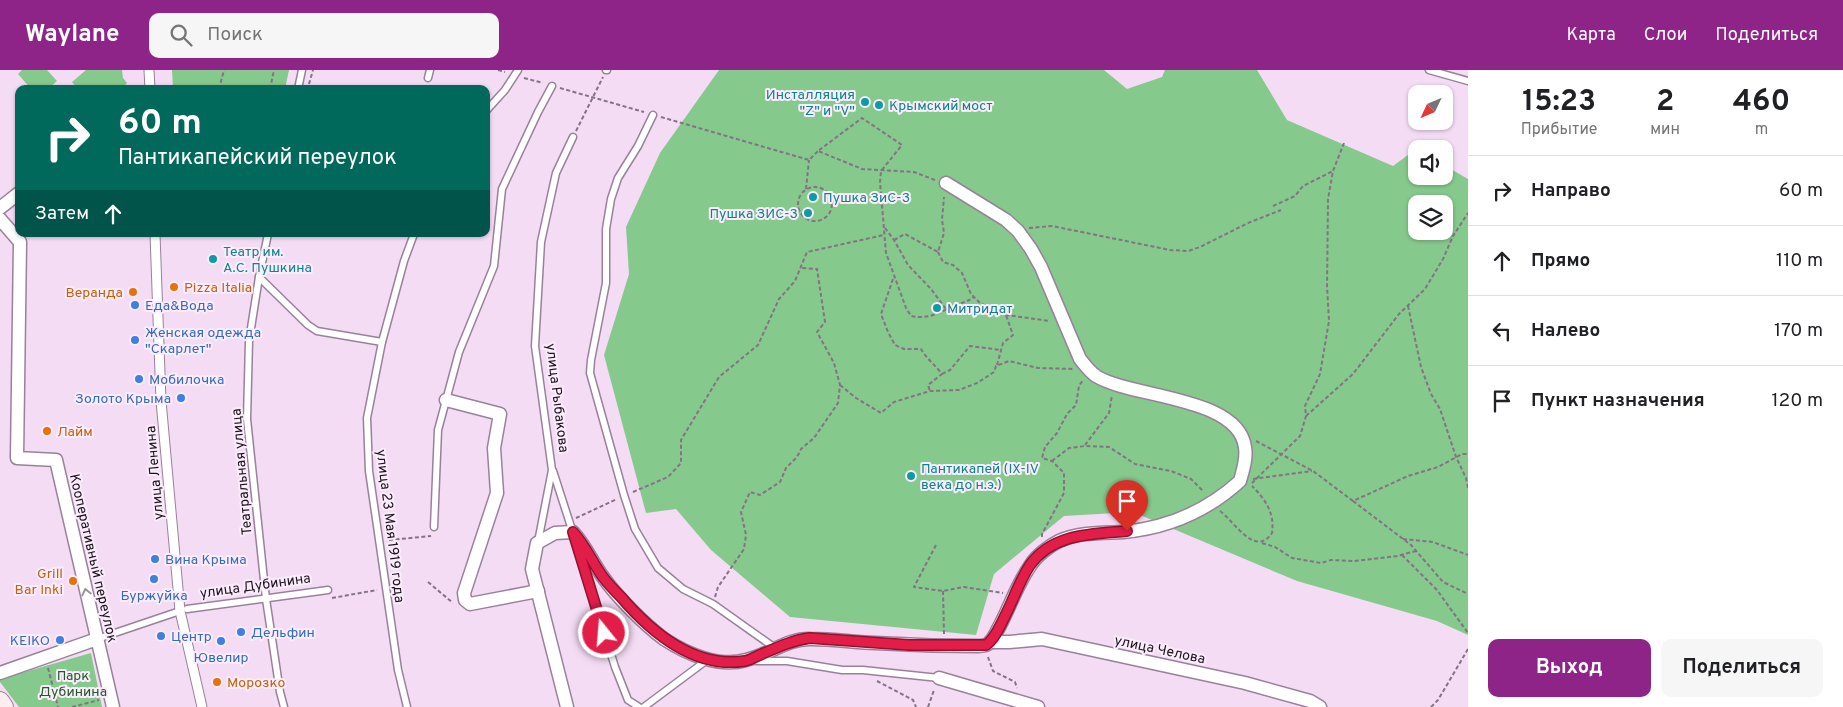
<!DOCTYPE html>
<html lang="ru">
<meta charset="utf-8">
<style>
:root{--surface:#fff;--page:#f6f6f6;--text:#202124;--muted:#757577;--line:#e0e0e0;--accent:#8f2488}
body{margin:0;font-family:Overpass,sans-serif;background:var(--page);color:var(--text);height:100vh;display:flex;flex-direction:column;font-size:19px;white-space:nowrap}
*{box-sizing:border-box;margin:0}
p{font-size:16px;color:var(--muted)}
.icon{flex:none;width:28px;height:28px;fill:none;stroke:currentColor;stroke-width:2;stroke-linecap:round;stroke-linejoin:round}
.map{position:relative;flex:1;overflow:hidden}
.drawer{display:flex;flex-direction:column;background:var(--surface);width:375px}
.drawer>*{flex:none}
.hud{position:absolute;left:15px;top:15px;width:475px;height:152px;border-radius:10px;box-shadow:0 1px 4px #0004;background:#00695c;color:#fff;overflow:hidden}
.needle{width:32px;rotate:226deg}
.tools{position:absolute;left:1408px;top:15px;display:grid;gap:10px}
.tools a{display:grid;place-items:center;width:45px;height:45px;border-radius:10px;background:var(--surface);box-shadow:0 1px 4px #0004;font-size:25px}
.pin{position:absolute;display:grid;place-items:center;width:42px;height:42px;color:#fff;margin:-51px -21px;border-radius:50% 50% 50% 0;rotate:-45deg;box-shadow:0 0 5px #0007}
.pin .icon{rotate:45deg}
.me{position:absolute;width:55px;margin:-28px;rotate:343deg;stroke-linejoin:round;filter:drop-shadow(0 0 4px #0008)}
.turn{display:flex;align-items:center;gap:18px;height:105px;padding:0 20px;font-size:22px}
.turn .icon{width:65px;height:65px;stroke-width:2.5}
.turn b{display:block;font-size:35px;line-height:42px}
.then{display:flex;align-items:center;height:48px;padding:0 20px;background:#0003;gap:10px;font-size:19px}
.eta{display:flex;justify-content:space-evenly;align-items:center;height:85px;text-align:center}
.eta b{font-size:30px;font-weight:700;line-height:35px}
.primary-button{display:flex;gap:10px;margin-top:auto;padding:10px 20px}
.primary-button a{flex:1;height:58px;border-radius:10px;background:var(--accent);color:#fff;font-size:20px;font-weight:700;line-height:58px;text-align:center}
.primary-button a+a{background:var(--page);color:var(--text)}
ul{padding:0;list-style:none}
li{display:flex;align-items:center;gap:15px;height:70px;padding:0 20px;border-top:1px solid var(--line)}
li div{flex:1}
li b{display:block;font-size:19px}
li em{font-style:normal}
header{display:flex;align-items:center;gap:30px;box-sizing:border-box;height:70px;padding:0 25px;background:var(--accent);color:#fff}
header strong{font-size:24px}
nav{display:flex;gap:28px;margin-inline-start:auto;font-size:18px}
.search{width:350px;height:45px;background:var(--page);display:flex;align-items:center;gap:12px;box-sizing:border-box;padding:0 18px;border-radius:10px;color:var(--muted);font-size:19px}
main{display:flex;flex:1;min-height:0}
.map>svg:first-child{display:block}
.green{fill:#86c98d;fill-rule:evenodd}
.lines{fill:none;stroke-linecap:round;stroke-linejoin:round}
.service-casing{stroke:#988299;stroke-width:9}
.pedestrian-casing{stroke:#988299;stroke-width:11}
.minor-casing{stroke:#988299;stroke-width:15}
.secondary-casing{stroke:#988299;stroke-width:20}
.path{stroke:#847384;stroke-width:2;stroke-dasharray:4 2.5;stroke-linecap:butt}
.service{stroke:#fff;stroke-width:6}
.pedestrian{stroke:#fff;stroke-width:9}
.minor{stroke:#fff;stroke-width:12}
.secondary{stroke:#fcedf0;stroke-width:18}
.oneway{stroke:#989498}
.route-casing{stroke:#92132f;stroke-width:12}
.route{stroke:#e11d48;stroke-width:9}
.culture-dot{fill:#0f9aa8;stroke:#fbecfc;stroke-width:2}
.food-dot{fill:#e8710a;stroke:#fbecfc;stroke-width:2}
.shop-dot{fill:#3f7fe0;stroke:#fbecfc;stroke-width:2}
.labels{text-anchor:middle;stroke-width:4;stroke-linejoin:round;paint-order:stroke}
.culture-label{font-size:14px;fill:#0d838f;stroke:#fbecfc;text-anchor:start}
.food-label{font-size:14px;fill:#c56008;stroke:#fbecfc;text-anchor:start}
.shop-label{font-size:14px;fill:#366cbe;stroke:#fbecfc;text-anchor:start}
.street-label{font-size:14px;fill:#1b121b;stroke:#fbecfc}
.park-label{font-size:14px;fill:#21592a;stroke:#fbecfc}
</style>
<header>
<strong>Waylane</strong>
<div class="search"><svg class="icon" aria-label="search" viewBox="0 0 24 24"><circle cx="10" cy="10" r="6"/><path d="M15 15l6 6"/></svg>Поиск</div>
<nav><a>Карта</a><a>Слои</a><a>Поделиться</a></nav>
</header>
<main>
<div class="map">
<svg width="1468" height="637" viewBox="0 0 1468 637">
<rect width="100%" height="100%" fill="#f4dcf5"/>
<g class="green">
<path d="M22,0H47L57,11L48,19H31L18,4Z"/>
<path d="M86,0H122L123,8L127,13L122,19H78L72,12Z"/>
<path d="M172,0H289L285,19H173Z"/>
<path d="M719,0H1104L1127,19L1162,7L1165,0H1257L1287,50L1393,96L1416,79V106H1444V95L1468,109V565L1437,551L1297,511L1133,442L1064,446L994,504L976,565L790,547L711,480L676,439L646,443L604,285L629,204L626,157L660,83ZM1416,134H1444V161H1416Z"/>
<path d="M91,583L102,637H19L0,612V609Z"/>
</g>
<g class="lines">
<defs>
<g id="service">
<path d="M606,0H607"/>
<path d="M1429,0L1468,11"/>
<path d="M428,8L430,0"/>
<path d="M298,19L302,0"/>
<path d="M486,41L505,20L518,0"/>
<path d="M653,45L638,76L618,108L611,129L606,159V213L591,290L590,303L624,425L635,459L658,498L683,519L713,534L775,578"/>
<path d="M268,164L259,207L249,271L247,349L266,529L280,622L284,637"/>
<path d="M259,207L308,255L317,261L382,272"/>
<path d="M553,401L573,463"/>
<path d="M434,457L438,360L459,282L494,196L502,119L538,42L552,16"/>
<path d="M538,472L552,400L535,276L541,172L556,103L573,67"/>
<path d="M576,472L615,597L628,630L639,637"/>
<path d="M187,539L328,520"/>
<path d="M97,569L180,541"/>
<path d="M757,591H787L842,600H863L939,608"/>
<path d="M407,637L398,600L369,401L367,348L382,272L404,191L414,164"/>
<path d="M644,637L707,590"/>
</g>
<g id="pedestrian">
<path d="M149,0L150,19"/>
<path d="M155,164L161,331L180,541L202,637"/>
</g>
<g id="minor">
<path d="M0,138L19,123"/>
<path d="M0,149L20,172L17,388L56,390L113,637"/>
<path d="M446,330L500,344L494,378L497,423L464,523L465,530L470,534L538,521"/>
<path d="M990,572H1009L1042,569L1245,613L1310,631L1320,637"/>
<path d="M0,603L97,569"/>
<path d="M939,608L1038,637"/>
<path d="M567,637L532,499L537,473L555,463L573,462C586,476 592,492 603,507C617,527 644,554 664,569C687,584 719,598 746,590C769,585 787,568 811,569C832,569 854,572 875,573C909,575 944,576 978,576C982,576 986,576 989,573C992,570 995,565 997,561C1009,540 1016,516 1030,496C1036,486 1049,476 1059,471C1078,462 1103,463 1123,462C1168,458 1207,441 1240,411C1243,400 1247,389 1245,377C1238,326 1131,328 1096,306C1089,301 1085,295 1080,289L1041,197L1031,179L1018,161L1006,150L946,113"/>
</g>
<path id="secondary" d="M0,631L4,637"/>
</defs>
<use href="#service" class="service-casing"/>
<use href="#pedestrian" class="pedestrian-casing"/>
<use href="#minor" class="minor-casing"/>
<use href="#secondary" class="secondary-casing"/>
<g class="path">
<path d="M498,0L505,2"/>
<path d="M524,8L543,13"/>
<path d="M309,14L313,0"/>
<path d="M560,18L644,42"/>
<path d="M219,19L224,0"/>
<path d="M270,19L274,0"/>
<path d="M661,47L809,90L818,81"/>
<path d="M576,61L603,7"/>
<path d="M935,110L914,102L862,99L818,81L862,48L902,75L881,101L880,112L886,183L906,238L911,246C929,250 940,242 956,235C963,232 968,232 974,227"/>
<circle cx="815" cy="134" r="17"/>
<path d="M806,119L809,90"/>
<path d="M1273,136L1295,126L1303,116L1333,101"/>
<path d="M885,158L894,170L908,195L931,219L946,239"/>
<path d="M1029,158L1052,156L1170,180L1188,181L1200,177L1248,153L1281,140"/>
<path d="M894,170L905,164L938,182L944,163L942,150L944,127"/>
<path d="M938,182L943,192L953,195L962,203L971,224L981,234L995,238L1006,245L1050,251"/>
<path d="M893,209L881,244L888,262L895,275L904,279H921C926,288 935,295 942,304L928,315L930,321"/>
<path d="M1408,236L1421,297L1431,324L1440,339L1456,387L1466,408L1468,418"/>
<path d="M997,295L1003,273L1013,265L1006,245"/>
<path d="M942,304L950,300L970,276L1001,280"/>
<path d="M840,315L856,328L881,343L894,332L930,321L959,320L977,313L994,302L996,296L1009,291L1038,298L1073,299"/>
<path d="M1306,346L1353,304L1399,244L1425,219L1443,189L1453,166L1468,143"/>
<path d="M1256,371L1313,401L1353,431L1408,406L1438,397L1462,384H1468"/>
<path d="M1085,375L1109,343L1112,325"/>
<path d="M1052,391L1069,378L1085,376L1109,377L1135,394L1171,401L1191,409L1204,422"/>
<path d="M1253,409L1312,401"/>
<path d="M1252,413L1300,366L1306,346L1305,336L1320,304L1329,251L1327,216L1328,129L1333,101L1344,73"/>
<path d="M633,422L668,407L681,393V370L719,307L758,275L779,229L795,211L807,182L884,165"/>
<path d="M1353,431L1411,475L1443,512L1468,524"/>
<path d="M1220,441C1235,452 1255,488 1272,463C1275,443 1265,429 1252,416"/>
<path d="M576,448L617,429"/>
<path d="M1042,467V464L1064,423V403L1052,391L1042,388L1045,377L1057,363L1067,344L1076,335L1079,316L1083,310"/>
<path d="M1403,469L1433,472L1468,485"/>
<path d="M389,470L431,466"/>
<path d="M1262,473L1275,477L1292,488L1321,493L1331,490L1354,491L1397,486L1416,481"/>
<path d="M936,475L914,517L943,521L964,517L1003,523"/>
<path d="M1402,485L1437,520L1468,563"/>
<path d="M428,512L453,533"/>
<path d="M943,521L944,564"/>
<path d="M715,527L718,517L744,479L746,465L741,442L750,422L760,425L780,412L786,398L797,387L801,379L814,368L838,333L840,315L834,293L817,262L825,252L817,199L802,198"/>
<path d="M332,528L377,520"/>
<path d="M988,587L993,601L1015,612L1017,618"/>
<path d="M48,598L58,637"/>
<path d="M877,611L913,630L916,637"/>
<path d="M72,637L99,630"/>
<path d="M928,637L934,620"/>
<path d="M1431,637L1438,630L1468,579"/>
</g>
<use href="#service" class="service"/>
<use href="#pedestrian" class="pedestrian"/>
<use href="#minor" class="minor"/>
<use href="#secondary" class="secondary"/>
</g>
<defs><path id="oneway-chevron" d="M-2-3.5L2.5 0L-2 3.5" fill="none" stroke-width="1.6" stroke-linecap="round" stroke-linejoin="round" transform="scale(1.25)"/></defs>
<use class="oneway" href="#oneway-chevron" transform="translate(86 522) rotate(-103)"/>
<g class="lines">
<defs>
<path id="route" d="M604,563L573,462C586,476 592,492 603,507C608,514 615,521 621,527C651,562 694,599 745,591C751,590 757,586 762,584C778,577 793,570 810,568L909,575H986C995,569 1001,554 1006,544C1014,528 1020,510 1030,495C1053,463 1092,464 1127,461"/>
</defs>
<use href="#route" class="route-casing"/>
<use href="#route" class="route"/>
</g>
<g class="culture-dot">
<circle cx="865" cy="32" r="5"/>
<circle cx="879" cy="35" r="5"/>
<circle cx="813" cy="127" r="5"/>
<circle cx="808" cy="143" r="5"/>
<circle cx="213" cy="189" r="5"/>
<circle cx="937" cy="238" r="5"/>
<circle cx="911" cy="406" r="5"/>
</g>
<g class="food-dot">
<circle cx="174" cy="217" r="5"/>
<circle cx="133" cy="222" r="5"/>
<circle cx="47" cy="361" r="5"/>
<circle cx="73" cy="511" r="5"/>
<circle cx="217" cy="612" r="5"/>
</g>
<g class="shop-dot">
<circle cx="135" cy="235" r="5"/>
<circle cx="135" cy="270" r="5"/>
<circle cx="139" cy="309" r="5"/>
<circle cx="181" cy="328" r="5"/>
<circle cx="155" cy="489" r="5"/>
<circle cx="154" cy="509" r="5"/>
<circle cx="241" cy="562" r="5"/>
<circle cx="161" cy="566" r="5"/>
<circle cx="60" cy="570" r="5"/>
<circle cx="221" cy="571" r="5"/>
</g>
<g class="labels">
<g class="culture-label">
<text x="855" y="29" text-anchor="end">Инсталляция<tspan x="855" dy="16">"Z" и "V"</tspan></text>
<text x="889" y="40">Крымский мост</text>
<text x="823" y="132">Пушка ЗиС-3</text>
<text x="798" y="148" text-anchor="end">Пушка ЗИС-3</text>
<text x="223" y="186">Театр им.<tspan x="223" dy="16">А.С. Пушкина</tspan></text>
<text x="947" y="243">Митридат</text>
<text x="921" y="403">Пантикапей (IX-IV<tspan x="921" dy="16">века до н.э.)</tspan></text>
</g>
<g class="food-label">
<text x="184" y="222">Pizza Italia</text>
<text x="123" y="227" text-anchor="end">Веранда</text>
<text x="57" y="366">Лайм</text>
<text x="63" y="508" text-anchor="end">Grill<tspan x="63" dy="16">Bar Inki</tspan></text>
<text x="227" y="617">Морозко</text>
</g>
<g class="shop-label">
<text x="145" y="240">Еда&amp;Вода</text>
<text x="145" y="267">Женская одежда<tspan x="145" dy="16">"Скарлет"</tspan></text>
<text x="149" y="314">Мобилочка</text>
<text x="171" y="333" text-anchor="end">Золото Крыма</text>
<text x="165" y="494">Вина Крыма</text>
<text x="154" y="530" text-anchor="middle">Буржуйка</text>
<text x="251" y="567">Дельфин</text>
<text x="171" y="571">Центр</text>
<text x="50" y="575" text-anchor="end">KEIKO</text>
<text x="221" y="592" text-anchor="middle">Ювелир</text>
</g>
<g class="street-label">
<text transform="translate(558 328) rotate(83)" y="5">улица Рыбакова</text>
<text transform="translate(241 402) rotate(-95)" y="5">Театральная улица</text>
<text transform="translate(154 403) rotate(-95)" y="5">улица Ленина</text>
<text transform="translate(391 456) rotate(83)" y="5">улица 23 Мая 1919 года</text>
<text transform="translate(94 488) rotate(77)" y="5">Кооперативный переулок</text>
<text transform="translate(255 515) rotate(-8)" y="5">улица Дубинина</text>
<text transform="translate(1160 579) rotate(12)" y="5">улица Челова</text>
</g>
<g class="park-label">
<text x="73" y="610">Парк<tspan x="73" dy="16">Дубинина</tspan></text>
</g>
</g>
</svg>
<div class="tools">
<a><svg class="needle" viewBox="-14 -14 28 28"><path d="M0-13l5 13h-10z" fill="#e53935"/><path d="M0 13l5-13h-10z" fill="#757577"/></svg></a>
<a><svg class="icon" aria-label="sound" viewBox="0 0 24 24"><path d="M4 9h4l5-4v14l-5-4H4zM17 9q2 3 0 6"/></svg></a>
<a><svg class="icon" aria-label="layers" viewBox="0 0 24 24"><path d="M12 4l9 5-9 5-9-5zM3 14l9 5 9-5"/></svg></a>
</div>
<div class="pin" style="left:1127px;top:461px;background:#d93025"><svg class="icon" aria-label="arrive" viewBox="0 0 24 24"><path d="M6 21V4h12l-3 4 3 4H6"/></svg></div>
<svg class="me" style="left:604px;top:563px" viewBox="-20 -20 40 40"><circle r="17" fill="#e11d48" stroke="#fff" stroke-width="3"/><path d="M0-11L8 9 0 5-8 9z" fill="#fff"/></svg>
<div class="hud">
<div class="turn"><svg class="icon" aria-label="right" viewBox="0 0 24 24"><path d="M7 20v-9h11M14 6l5 5-5 5"/></svg><div><b>60 m</b>Пантикапейский переулок</div></div>
<div class="then">Затем<svg class="icon" aria-label="ahead" viewBox="0 0 24 24"><path d="M12 20V5M6 11l6-6 6 6"/></svg></div>
</div>
</div>
<section class="drawer">
<div class="eta">
<div><b>15:23</b><p>Прибытие</p></div>
<div><b>2</b><p>мин</p></div>
<div><b>460</b><p>m</p></div>
</div>
<ul>
<li><svg class="icon" aria-label="right" viewBox="0 0 24 24"><path d="M7 20v-9h11M14 6l5 5-5 5"/></svg><div><b>Направо</b></div><em>60 m</em></li>
<li><svg class="icon" aria-label="ahead" viewBox="0 0 24 24"><path d="M12 20V5M6 11l6-6 6 6"/></svg><div><b>Прямо</b></div><em>110 m</em></li>
<li><svg class="icon" aria-label="left" viewBox="0 0 24 24"><path d="M17 20v-9H6M10 6l-5 5 5 5"/></svg><div><b>Налево</b></div><em>170 m</em></li>
<li><svg class="icon" aria-label="arrive" viewBox="0 0 24 24"><path d="M6 21V4h12l-3 4 3 4H6"/></svg><div><b>Пункт назначения</b></div><em>120 m</em></li>
</ul>
<div class="primary-button"><a>Выход</a><a>Поделиться</a></div>
</section>
</main>
